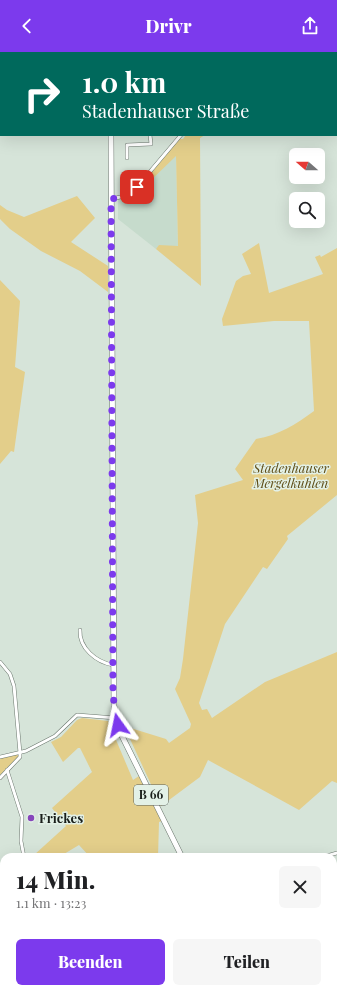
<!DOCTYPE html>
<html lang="de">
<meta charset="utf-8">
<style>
:root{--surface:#fff;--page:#f6f6f6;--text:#202124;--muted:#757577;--accent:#7c3aed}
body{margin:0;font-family:"Playfair Display",serif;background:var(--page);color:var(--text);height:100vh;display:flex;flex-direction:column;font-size:15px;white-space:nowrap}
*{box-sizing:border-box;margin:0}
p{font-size:13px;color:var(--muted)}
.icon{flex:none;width:22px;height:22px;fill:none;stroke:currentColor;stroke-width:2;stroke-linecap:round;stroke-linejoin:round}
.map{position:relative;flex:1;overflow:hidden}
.details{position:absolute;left:0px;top:801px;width:337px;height:140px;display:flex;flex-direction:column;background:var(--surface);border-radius:12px 12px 0 0;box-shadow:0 4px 16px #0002}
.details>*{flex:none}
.hud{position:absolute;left:0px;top:0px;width:337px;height:84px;box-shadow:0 4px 16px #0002;background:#00695c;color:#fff;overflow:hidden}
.needle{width:26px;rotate:290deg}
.tools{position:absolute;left:289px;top:96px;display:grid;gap:8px}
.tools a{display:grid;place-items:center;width:36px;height:36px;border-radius:6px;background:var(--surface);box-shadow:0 4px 16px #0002;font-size:20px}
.pin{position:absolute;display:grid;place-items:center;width:34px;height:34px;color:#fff;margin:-17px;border-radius:8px;box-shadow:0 2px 6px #0006}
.me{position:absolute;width:44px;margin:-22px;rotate:348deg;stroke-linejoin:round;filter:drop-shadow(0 0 3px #0008)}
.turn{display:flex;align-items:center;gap:14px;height:84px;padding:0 16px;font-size:18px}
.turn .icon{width:52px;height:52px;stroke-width:2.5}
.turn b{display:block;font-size:28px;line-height:34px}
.round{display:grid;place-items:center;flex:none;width:42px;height:42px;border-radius:6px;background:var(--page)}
.overview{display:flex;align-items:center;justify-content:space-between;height:68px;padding:0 16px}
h1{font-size:24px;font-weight:800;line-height:30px}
.button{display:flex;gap:8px;margin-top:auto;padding:8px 16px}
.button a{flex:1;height:46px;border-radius:6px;background:var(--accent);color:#fff;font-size:16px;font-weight:800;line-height:46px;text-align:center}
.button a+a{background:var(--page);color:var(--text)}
header{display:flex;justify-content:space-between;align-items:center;height:52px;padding:0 16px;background:var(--accent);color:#fff;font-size:18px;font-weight:800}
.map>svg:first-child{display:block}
.built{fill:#c6dbcc}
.green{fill:#e3ce8a}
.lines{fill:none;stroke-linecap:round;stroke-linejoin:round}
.stream{stroke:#50b1c6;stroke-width:1}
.street-casing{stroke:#6a766d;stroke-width:4}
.primary-casing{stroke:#6a766d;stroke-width:6}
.street{stroke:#fff;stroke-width:3}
.primary{stroke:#fff;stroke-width:5}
.route{stroke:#7c3aed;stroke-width:7;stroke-dasharray:0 12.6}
.poi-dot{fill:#8746bb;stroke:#e3f1e7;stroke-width:1.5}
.labels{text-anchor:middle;stroke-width:3;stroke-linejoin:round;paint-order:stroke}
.shield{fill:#e3f1e7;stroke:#565d58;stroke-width:1}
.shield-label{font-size:12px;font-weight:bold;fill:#191e1a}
.park-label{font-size:13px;font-style:italic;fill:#5f4e17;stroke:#e3f1e7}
.poi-label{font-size:13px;font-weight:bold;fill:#191e1a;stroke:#e3f1e7;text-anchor:start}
</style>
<header><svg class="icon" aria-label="back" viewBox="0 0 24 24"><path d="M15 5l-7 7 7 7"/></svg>Drivr<svg class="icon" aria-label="share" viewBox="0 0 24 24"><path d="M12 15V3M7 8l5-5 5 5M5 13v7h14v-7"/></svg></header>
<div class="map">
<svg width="337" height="941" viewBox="0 0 337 941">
<rect width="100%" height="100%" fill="#d6e4d9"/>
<path class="built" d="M176,103L178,195L159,194L156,197L118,167V147L128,146L145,134Z"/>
<g class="green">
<path d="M186,83H205L200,86L201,234L156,197L159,193L178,194L176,104L145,134L144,130L179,87H183Z"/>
<path d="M77,144L95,166L71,190L108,214V240L80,219L41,199L10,177L0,167V153L7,158L24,165Z"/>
<path d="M259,191L269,241L323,222L315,205L320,203L321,205L337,196V443L287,484L288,487L267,517L263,515L225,572L199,651L202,658L207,657L212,666L265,630L337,600V731L332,729L299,758L208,708L200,725L161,754L124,674L166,687L169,691L190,676L191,672L175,637L180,626L183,607L198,471L195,443L243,428L235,417L256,387C279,383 295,373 314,359L309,269H274L223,274L222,267L236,229L243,224L251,222L242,202Z"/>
<path d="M0,228L20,249L15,315L25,320L14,400L11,399L0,412Z"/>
<path d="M82,666L108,669L133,728L139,724L162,769L159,770L158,805H90L79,793L59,805H34V803L66,774L52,756L92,720L80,696H78L63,710L51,690L61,685L77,668Z"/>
<path d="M18,702V705L0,723V706Z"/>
<path d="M187,937H214L215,941H187Z"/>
</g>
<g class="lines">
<g class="stream">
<path d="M0,813L4,814"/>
<path d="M333,934L337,937"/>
</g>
<defs>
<g id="street">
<path d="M95,0L97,1"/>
<path d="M152,0V1"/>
<path d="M170,1L172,0"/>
<path d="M251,1L252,0"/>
<path d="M127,106V93L151,92L150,83"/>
<path d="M111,147L125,144L137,135L181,83"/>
<path d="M80,578C79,596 96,610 113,613"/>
<path d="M0,610L10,622L14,634L20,701V705L0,726"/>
<path d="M0,705L26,699L55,684L77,663L116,666"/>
<path d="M7,718L22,765L21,789L24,805"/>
<path d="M323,805L337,801"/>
<path d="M333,827L337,828"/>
<path d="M333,884L337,887"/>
</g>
<g id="primary">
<path d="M111,1V0"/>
<path d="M111,83L114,654L120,680L182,805"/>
<path d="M306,937L307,941"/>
</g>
</defs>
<use href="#street" class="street-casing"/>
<use href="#primary" class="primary-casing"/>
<use href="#street" class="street"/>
<use href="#primary" class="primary"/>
</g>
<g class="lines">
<path class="route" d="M118,673L113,644L111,147L125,144L137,135"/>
</g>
<circle class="poi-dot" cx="31" cy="766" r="4"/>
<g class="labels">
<rect class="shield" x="134" y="733" width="34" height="20" rx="3"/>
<g class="shield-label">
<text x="151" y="747">B 66</text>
</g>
<g class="park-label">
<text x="291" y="421">Stadenhauser<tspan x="291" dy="15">Mergelkuhlen</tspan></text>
</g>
<g class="poi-label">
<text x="39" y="771">Frickes</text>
</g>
</g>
</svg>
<div class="tools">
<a><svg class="needle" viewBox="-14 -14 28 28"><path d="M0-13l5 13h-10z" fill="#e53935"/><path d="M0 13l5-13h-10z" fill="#757577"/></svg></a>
<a><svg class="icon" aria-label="search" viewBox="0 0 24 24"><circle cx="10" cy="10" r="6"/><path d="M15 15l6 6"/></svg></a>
</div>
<div class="pin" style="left:137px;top:135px;background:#d93025"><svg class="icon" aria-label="arrive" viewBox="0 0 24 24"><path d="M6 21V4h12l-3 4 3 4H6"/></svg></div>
<svg class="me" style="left:118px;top:673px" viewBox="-20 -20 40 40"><path d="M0-17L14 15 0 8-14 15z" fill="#7c3aed" stroke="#fff" stroke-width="4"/></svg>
<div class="hud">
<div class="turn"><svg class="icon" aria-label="right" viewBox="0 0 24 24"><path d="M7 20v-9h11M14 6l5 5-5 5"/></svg><div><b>1.0 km</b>Stadenhauser Straße</div></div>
</div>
<section class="details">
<div class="overview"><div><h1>14 Min.</h1><p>1.1 km · 13:23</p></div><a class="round"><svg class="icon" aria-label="close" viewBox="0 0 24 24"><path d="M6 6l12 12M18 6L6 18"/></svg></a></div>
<div class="button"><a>Beenden</a><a>Teilen</a></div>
</section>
</div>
